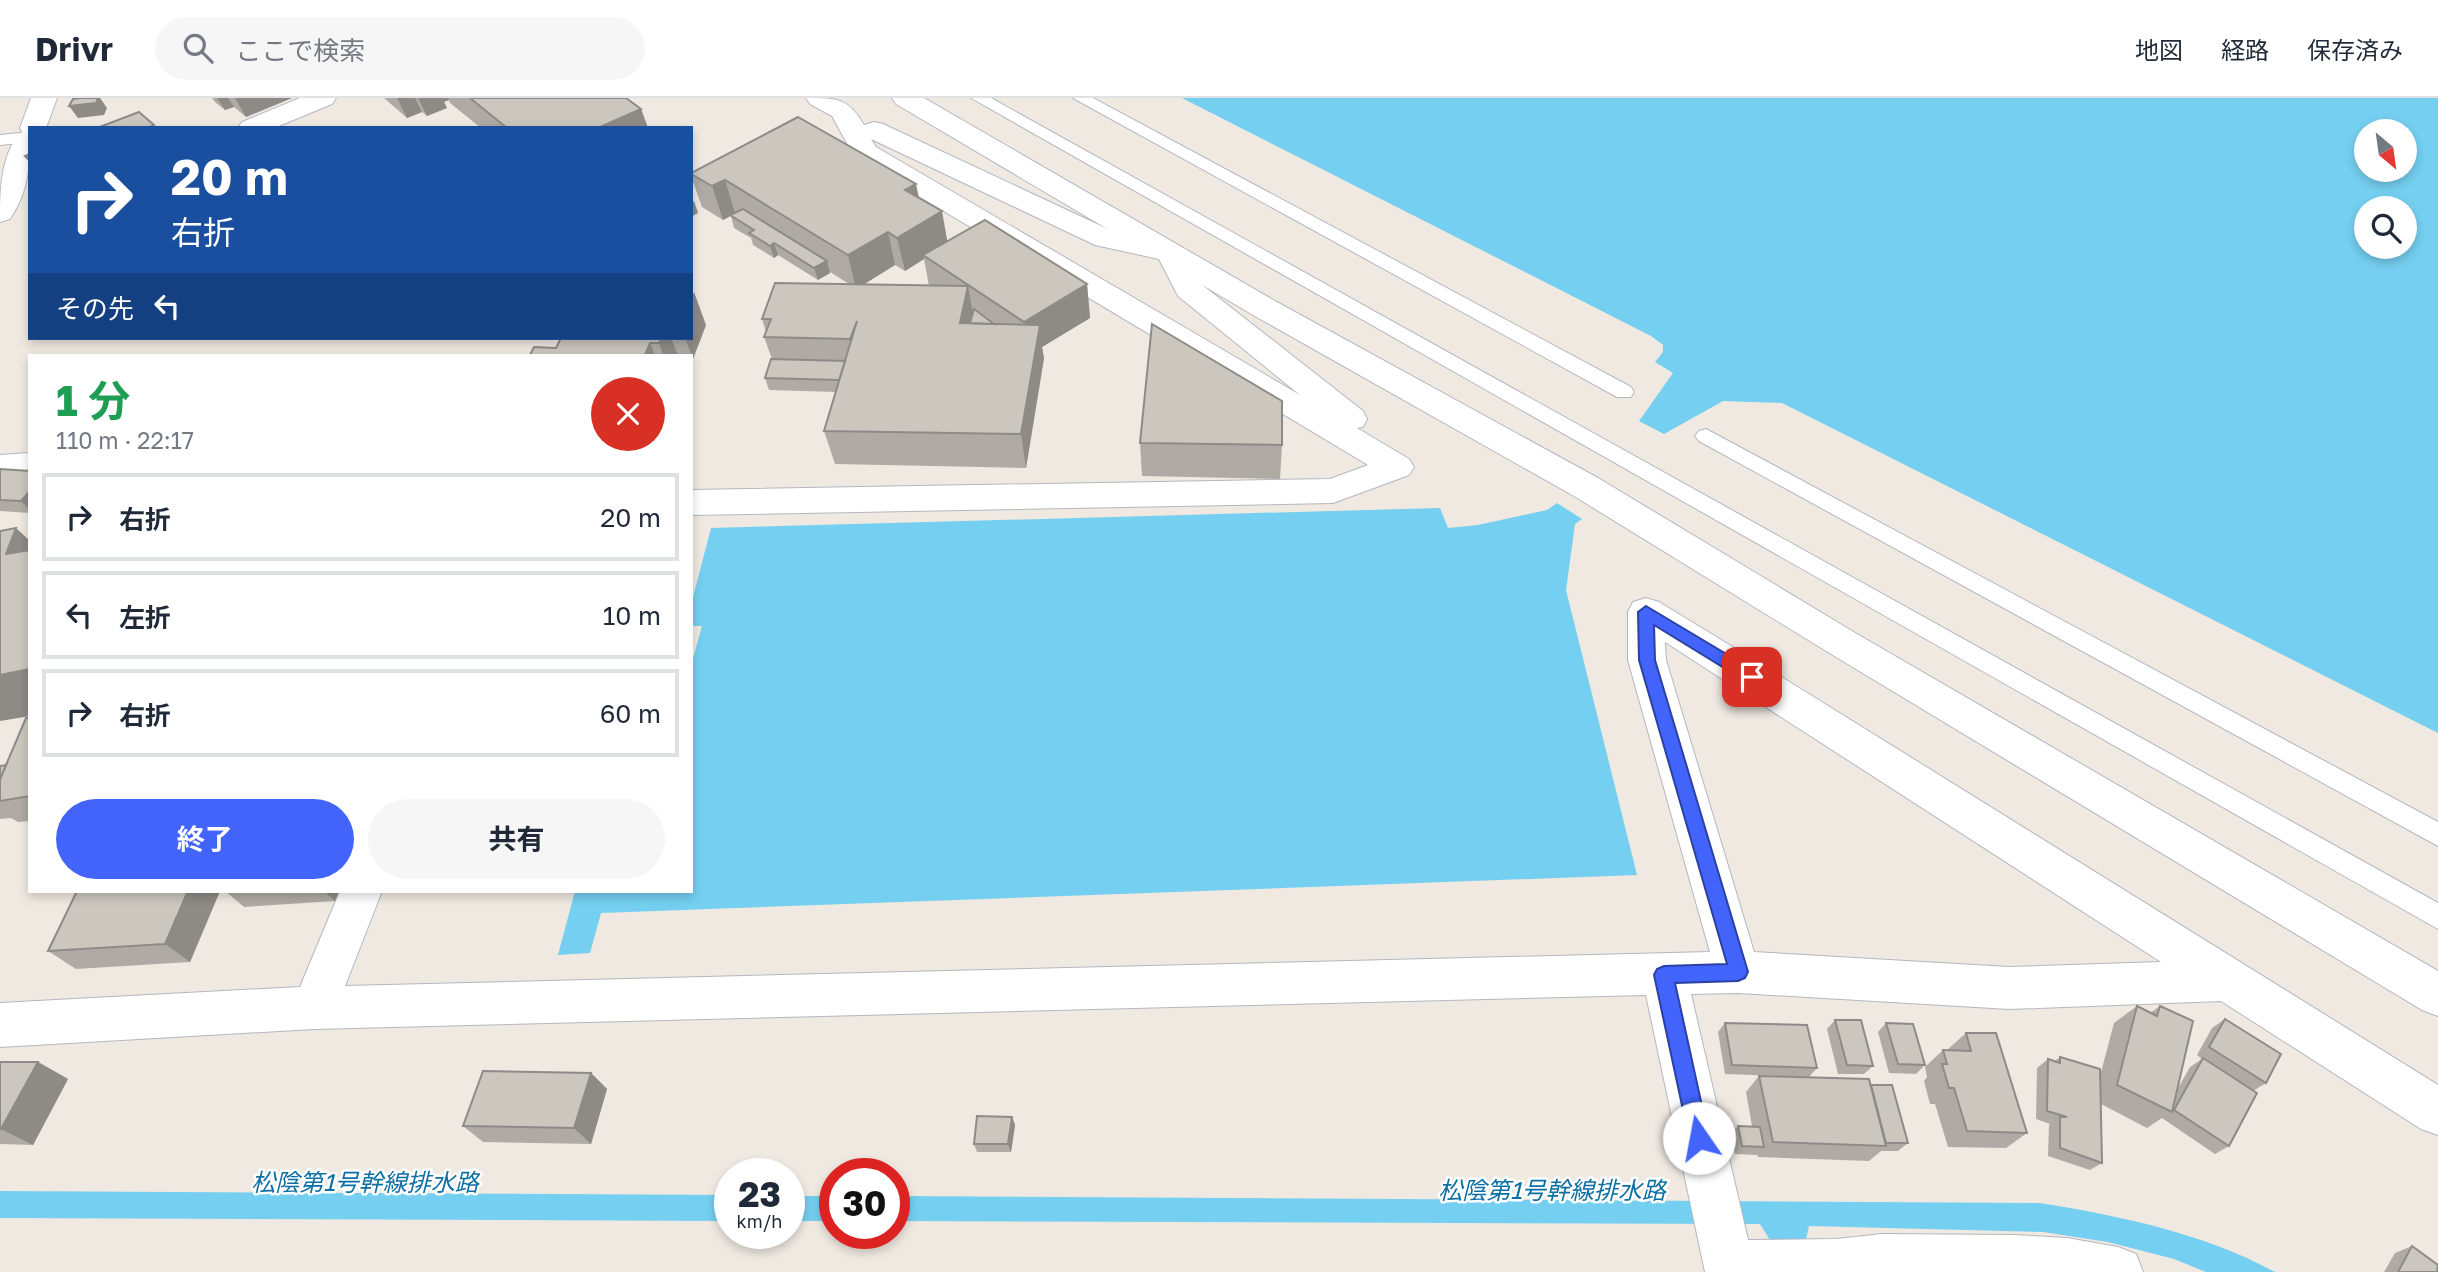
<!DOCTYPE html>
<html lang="ja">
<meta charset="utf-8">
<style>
:root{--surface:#fff;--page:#f6f6f7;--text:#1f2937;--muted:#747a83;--line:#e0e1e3;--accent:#4264fb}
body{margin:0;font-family:"Golos Text","Noto Sans JP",sans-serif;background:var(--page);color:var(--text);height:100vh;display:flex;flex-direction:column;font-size:26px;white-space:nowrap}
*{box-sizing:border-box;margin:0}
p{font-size:23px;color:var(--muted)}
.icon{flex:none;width:38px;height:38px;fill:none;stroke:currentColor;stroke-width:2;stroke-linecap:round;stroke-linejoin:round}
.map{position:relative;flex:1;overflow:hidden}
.drawer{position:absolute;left:28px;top:256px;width:665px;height:539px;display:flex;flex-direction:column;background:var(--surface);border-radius:0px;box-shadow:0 4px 10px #0003}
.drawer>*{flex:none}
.guide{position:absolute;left:28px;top:28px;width:665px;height:214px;border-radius:0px;box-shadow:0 4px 10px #0003;background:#1a4fa0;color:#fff;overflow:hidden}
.needle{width:46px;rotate:151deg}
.fabs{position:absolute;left:2354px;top:21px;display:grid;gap:14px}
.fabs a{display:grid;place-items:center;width:63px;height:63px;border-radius:50%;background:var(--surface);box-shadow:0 4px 10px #0003;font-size:35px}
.speed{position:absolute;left:714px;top:1060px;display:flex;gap:14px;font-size:35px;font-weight:700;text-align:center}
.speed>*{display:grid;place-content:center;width:91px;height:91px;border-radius:50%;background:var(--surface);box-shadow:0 4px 10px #0003;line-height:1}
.speed small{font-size:18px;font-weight:400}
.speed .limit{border:10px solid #d22;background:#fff;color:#111}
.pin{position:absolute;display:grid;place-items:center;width:60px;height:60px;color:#fff;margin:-30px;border-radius:14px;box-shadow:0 4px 10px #0006}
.me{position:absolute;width:77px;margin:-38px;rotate:348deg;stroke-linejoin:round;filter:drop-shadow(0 0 5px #0008)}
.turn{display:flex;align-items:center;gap:24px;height:147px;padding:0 28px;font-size:32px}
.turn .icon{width:91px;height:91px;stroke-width:2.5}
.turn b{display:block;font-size:49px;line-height:60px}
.then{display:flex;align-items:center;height:66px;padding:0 28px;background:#0003;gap:14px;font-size:26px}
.round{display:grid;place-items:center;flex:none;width:74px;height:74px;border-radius:37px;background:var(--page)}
.head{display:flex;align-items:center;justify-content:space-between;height:119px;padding:0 28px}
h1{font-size:42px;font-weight:700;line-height:52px;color:#1e9e55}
.cta{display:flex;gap:14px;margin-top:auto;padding:14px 28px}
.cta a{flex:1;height:80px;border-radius:42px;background:var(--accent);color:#fff;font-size:28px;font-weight:700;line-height:80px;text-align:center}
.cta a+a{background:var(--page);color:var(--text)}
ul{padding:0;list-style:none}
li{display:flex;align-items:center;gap:21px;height:88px;margin:0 14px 10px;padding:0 14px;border:4px solid var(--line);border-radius:0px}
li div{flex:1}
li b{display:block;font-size:26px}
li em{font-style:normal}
header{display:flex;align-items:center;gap:42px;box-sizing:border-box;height:98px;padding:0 35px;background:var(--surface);border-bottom:2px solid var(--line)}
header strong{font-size:33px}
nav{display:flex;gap:38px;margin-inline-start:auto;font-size:24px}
.search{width:490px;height:63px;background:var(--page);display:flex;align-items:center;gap:18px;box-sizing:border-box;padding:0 24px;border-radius:38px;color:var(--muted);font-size:26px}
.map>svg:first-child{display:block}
.water{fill:#75cff0;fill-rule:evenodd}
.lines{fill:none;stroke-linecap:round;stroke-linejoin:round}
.service-casing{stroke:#b4b7c1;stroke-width:2}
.minor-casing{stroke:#b4b7c1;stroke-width:2}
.tertiary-casing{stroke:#b4b7c1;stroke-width:2}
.service{fill:#fff;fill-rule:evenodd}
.minor{fill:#fff;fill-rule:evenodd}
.tertiary{fill:#fff;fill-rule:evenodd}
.wall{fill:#afaba4;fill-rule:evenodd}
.shaded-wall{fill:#8e8b86}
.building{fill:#cbc7bf;stroke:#8e8b86;stroke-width:2}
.route{fill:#4264fb;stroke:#2b41a3;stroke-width:2}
.labels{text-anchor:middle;stroke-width:5;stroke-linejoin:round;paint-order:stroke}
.near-water-label{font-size:24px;font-style:italic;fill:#0d6fa3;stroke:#fff}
</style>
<header>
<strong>Drivr</strong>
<div class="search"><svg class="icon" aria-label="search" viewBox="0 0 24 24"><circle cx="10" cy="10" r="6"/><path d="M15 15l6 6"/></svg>ここで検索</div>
<nav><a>地図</a><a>経路</a><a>保存済み</a></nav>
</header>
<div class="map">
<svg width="2438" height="1174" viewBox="0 0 2438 1174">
<rect width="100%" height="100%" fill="#efe9e1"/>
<g class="water">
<path d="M1182,0H2438V635L1782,305L1723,303L1664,336L1639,323L1673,275L1655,264L1663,254V247L1651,238ZM2366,33H2404V72H2366ZM2366,110H2404V149H2366Z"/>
<path d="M1557,405L1582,421L1575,426L1566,492L1637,777L601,815L590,855L558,857L575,793H691V568L702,528H691V507L711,430L1440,410L1448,430L1478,427L1547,412Z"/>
<path d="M0,1093L730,1097V1123L0,1120Z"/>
<rect x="789" y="1098" width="46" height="25"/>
<path d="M894,1098L2040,1105C2120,1118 2203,1135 2275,1174H2206L2174,1161L2108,1144L2043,1134L1809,1128L1804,1150L1783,1174L1775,1150L1760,1126L894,1123Z"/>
</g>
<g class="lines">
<defs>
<g id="service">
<path d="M971,0H991L2438,805V831Z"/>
<path d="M1073,0H1093L1631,289L1634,294L1631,299H1617Z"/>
<path d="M30,34V44L0,47V37Z"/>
<path d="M1706,331L2438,724V748L1699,343L1695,338L1699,333Z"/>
</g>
<g id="minor">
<path d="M31,0H57L46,30H30C30,63 30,92 10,121L0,124C0,96 0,54 22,34L20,30Z"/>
<path d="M300,0H336L332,6L274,30H238L242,24Z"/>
<path d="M806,0C838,0 848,0 864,27L874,24L883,26L1114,134L1180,149L1201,186L1363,313L1367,321L1363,329L1357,330L1409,361L1414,369L1409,377L1333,405L691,417V392L1330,381L1368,367L855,60L832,18L810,6ZM871,41L1095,147L1159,161L1178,198L1300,297L876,49Z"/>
<path d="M30,355V379L0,381V357Z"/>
<path d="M1646,500L1659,504L1759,565L2438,987V1037L2421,1031L2221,903L2009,911L1738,895L1691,896L1748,1142L1836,1141L1882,1136L2015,1137L2067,1140L2118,1149L2136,1156L2143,1174H1705L1646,897L314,931L0,949V905L300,889L340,793H382L345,888L1710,854L1628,562V514L1633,504ZM1665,544L2161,864L2009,869L1754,854L1666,562Z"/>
</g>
<path id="tertiary" d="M892,0H924L1275,203L1598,380L1857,536L2438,873V918L2422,912L1831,556L1574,398L1253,217L896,6Z"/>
</defs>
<use href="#service" class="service-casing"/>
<use href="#minor" class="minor-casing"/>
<use href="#tertiary" class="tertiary-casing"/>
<use href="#service" class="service"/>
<use href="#minor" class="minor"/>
<use href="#tertiary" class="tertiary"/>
</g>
<g class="wall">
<path d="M212,0H292L246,19L234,9L225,12L216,5Z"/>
<path d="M384,0H626L641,11L648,30H481L450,5L449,2L444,4L447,10L427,18L422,14L407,20Z"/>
<path d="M691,75L919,100L947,143L1087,186L1090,220L1042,249L1044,260L1026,370L835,366L824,333L836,294L769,292L765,280L772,261L764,239L766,234L762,221L849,186L830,174V175L818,182L778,157L774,160L753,147L751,140L734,130L731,118L723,122L702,109L691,78ZM924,161L929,188L863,187L895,167L905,173Z"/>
<path d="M706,227L693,261H691V257H530L556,250L561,240H691Z"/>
<path d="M1140,345L1282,347L1280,381L1142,378Z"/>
<path d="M0,371L30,373V415L0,413Z"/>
<path d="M30,620V723L18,724L11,720L0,721V668L6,667Z"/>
<path d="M77,793H220L190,864L76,871L48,853Z"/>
<path d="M225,793H339L335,803L244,809Z"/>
<path d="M2137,908L2150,915L2160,908L2177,992L2190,969L2202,961L2197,957L2212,930L2225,921L2266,985L2253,993L2229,1048L2215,1056L2162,1020L2147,1030L2101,1006L2102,1065L2090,1072L2048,1058L2049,1027L2050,1026L2036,1021L2037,970L2048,961L2055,963L2060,959L2100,978L2114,925Z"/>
<path d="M1835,922L1873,968L1864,976H1838L1827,931Z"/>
<path d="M1725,925L1817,970L1809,979L1725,976L1718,934Z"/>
<path d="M1886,925L1925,967L1916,976L1889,975L1878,934Z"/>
<path d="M1966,935L2027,1035L2006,1050L1948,1049L1935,1006H1930L1924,983L1927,979L1925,969L1943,952H1947Z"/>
<path d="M0,964H38L68,981L33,1047L0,1046Z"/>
<path d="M591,975L607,991L591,1046L483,1044L463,1028Z"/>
<path d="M1759,978L1871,987L1908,1045L1898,1053H1881L1869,1063L1758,1059L1757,1056V1057L1735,1056L1731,1036L1738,1028H1752L1746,994Z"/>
<path d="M1012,1019L1015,1027L1011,1054H977L974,1046Z"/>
<path d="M2412,1148L2438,1167V1174H2384L2395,1155Z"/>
</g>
<g class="shaded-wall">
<path d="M98,0H100L107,10L104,17L78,20L69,8Z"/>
<path d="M217,0H228L234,9L225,12Z"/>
<path d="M235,0H292L246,19Z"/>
<path d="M397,0H415L422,14L407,20Z"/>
<path d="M418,0H448L449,2L444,4L447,10L427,18Z"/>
<path d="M641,11L648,30H598Z"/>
<path d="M725,82L735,115L723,122L712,88Z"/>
<path d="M916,86L923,119L905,92Z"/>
<path d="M694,103L698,115L691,119V105Z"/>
<path d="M942,113L948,147L923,157L924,161L905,173L897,140Z"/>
<path d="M888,134L895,167L856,191L848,157Z"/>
<path d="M774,145L778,157L774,160L770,148Z"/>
<path d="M827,163L830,175L818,182L814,170Z"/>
<path d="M1087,186L1090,220L1042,249L1044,260L1026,370L1021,336L1028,258L1024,224Z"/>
<path d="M968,188L974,222L972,234L960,225Z"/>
<path d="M694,194L706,227L693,261L685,240H691V201Z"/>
<path d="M661,240H671L678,257H663L659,245Z"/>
<path d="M650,245L655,257H645Z"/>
<path d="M30,393V412L21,403Z"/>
<path d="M16,430L30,443V478L6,456Z"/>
<path d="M30,571V618L0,623V577Z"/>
<path d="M188,793H220L190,864L165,846Z"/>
<path d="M324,793H339L335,803Z"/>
<path d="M38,964L68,981L33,1047L1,1031Z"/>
<path d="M591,975L607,991L591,1046L574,1030Z"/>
<path d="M1012,1019L1015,1027L1011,1054L1008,1046Z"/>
</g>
<g class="building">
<path d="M80,0H98L96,5L69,8L73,1Z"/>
<path d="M470,0H626L641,11L598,30H507Z"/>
<path d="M139,14L154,27L148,30H97Z"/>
<path d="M798,19L916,86L905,92L942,113L897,140L888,134L848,157L725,82L712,88L691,76V75Z"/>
<path d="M30,56V63L25,58Z"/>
<path d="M743,111L827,163L814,170L774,145L770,148L749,135L754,132L730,117Z"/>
<path d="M985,122L1087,186L1024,224L923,157Z"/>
<path d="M775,185L968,188L960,225L1040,227L1021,336L824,333L857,223L850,241L764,239L771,221H762Z"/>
<path d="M974,211L994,226L970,225Z"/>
<path d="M1152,226L1282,303V347L1140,345Z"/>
<path d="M561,240H661L659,245H650L645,257H530L534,249L556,250Z"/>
<path d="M771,261L845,263L839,282L765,280Z"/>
<path d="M0,371L30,373V393L21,403L0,402Z"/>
<path d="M16,430L6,456L30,452V571L0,577V433Z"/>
<path d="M26,620H30V698L0,703V681Z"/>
<path d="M6,667L0,681V668Z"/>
<path d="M77,793H188L165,846L48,853Z"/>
<path d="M2137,908L2157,918L2160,908L2193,923L2172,1014L2117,987Z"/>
<path d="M2225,921L2281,956L2266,985L2209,949Z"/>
<path d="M1835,922H1861L1873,968L1847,967Z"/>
<path d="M1725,925L1807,927L1817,970L1732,967Z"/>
<path d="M1886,925L1913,926L1925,967L1898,966Z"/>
<path d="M1966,935H1996L2027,1035L1967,1033L1954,990H1949L1942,966H1947L1943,952L1971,953Z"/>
<path d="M2060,959L2100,971L2102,1065L2060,1050V1019H2067L2047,1013L2048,961L2060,965Z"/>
<path d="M2203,960L2257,995L2229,1048L2174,1012Z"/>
<path d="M0,964H38L1,1031H0Z"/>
<path d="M483,973L591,975L574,1030L463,1028Z"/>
<path d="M1759,978L1869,981L1886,1048L1773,1044Z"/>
<path d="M1871,987H1892L1908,1045H1886Z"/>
<path d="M977,1018L1012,1019L1008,1046H974Z"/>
<path d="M1738,1028L1760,1029L1764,1049L1742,1048Z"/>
<path d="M2412,1148L2438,1167L2437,1174H2398Z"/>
</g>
<path class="route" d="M1646,508L1758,575L1760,579L1758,584H1747L1654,527L1655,562L1748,874L1745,880L1738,883L1675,885L1709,1040L1706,1047L1699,1050L1692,1047L1689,1040L1654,877L1657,871L1664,868L1727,866L1639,562L1638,514Z"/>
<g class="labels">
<g class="near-water-label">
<text x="365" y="1093">松陰第1号幹線排水路</text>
<text x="1552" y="1101">松陰第1号幹線排水路</text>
</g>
</g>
</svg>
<div class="fabs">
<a><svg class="needle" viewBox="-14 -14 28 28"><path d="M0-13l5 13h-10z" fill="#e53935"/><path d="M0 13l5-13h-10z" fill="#747a83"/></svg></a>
<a><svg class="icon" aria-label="search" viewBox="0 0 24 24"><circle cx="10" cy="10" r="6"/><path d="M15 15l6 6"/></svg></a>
</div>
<div class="speed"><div>23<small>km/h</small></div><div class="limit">30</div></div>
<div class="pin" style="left:1752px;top:579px;background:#d93025"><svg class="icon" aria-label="arrive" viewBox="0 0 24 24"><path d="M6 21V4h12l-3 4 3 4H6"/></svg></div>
<svg class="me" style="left:1699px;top:1040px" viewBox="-20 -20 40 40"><circle r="19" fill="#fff"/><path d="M0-13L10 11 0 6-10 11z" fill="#4264fb"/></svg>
<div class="guide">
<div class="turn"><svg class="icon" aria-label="right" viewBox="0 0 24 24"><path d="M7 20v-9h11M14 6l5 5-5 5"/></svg><div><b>20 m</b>右折</div></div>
<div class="then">その先<svg class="icon" aria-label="left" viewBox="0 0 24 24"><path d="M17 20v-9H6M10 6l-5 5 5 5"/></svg></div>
</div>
<section class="drawer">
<div class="head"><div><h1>1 分</h1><p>110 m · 22:17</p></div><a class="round" style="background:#d93025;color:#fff"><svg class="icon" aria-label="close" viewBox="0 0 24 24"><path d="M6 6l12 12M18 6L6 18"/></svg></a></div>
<ul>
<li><svg class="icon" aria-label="right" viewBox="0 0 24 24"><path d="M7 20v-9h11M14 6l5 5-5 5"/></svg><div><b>右折</b></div><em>20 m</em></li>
<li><svg class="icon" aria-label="left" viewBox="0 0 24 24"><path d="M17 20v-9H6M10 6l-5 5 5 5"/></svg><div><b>左折</b></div><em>10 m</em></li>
<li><svg class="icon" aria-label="right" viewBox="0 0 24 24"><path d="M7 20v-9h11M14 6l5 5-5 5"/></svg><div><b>右折</b></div><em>60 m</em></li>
</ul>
<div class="cta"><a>終了</a><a>共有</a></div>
</section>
</div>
